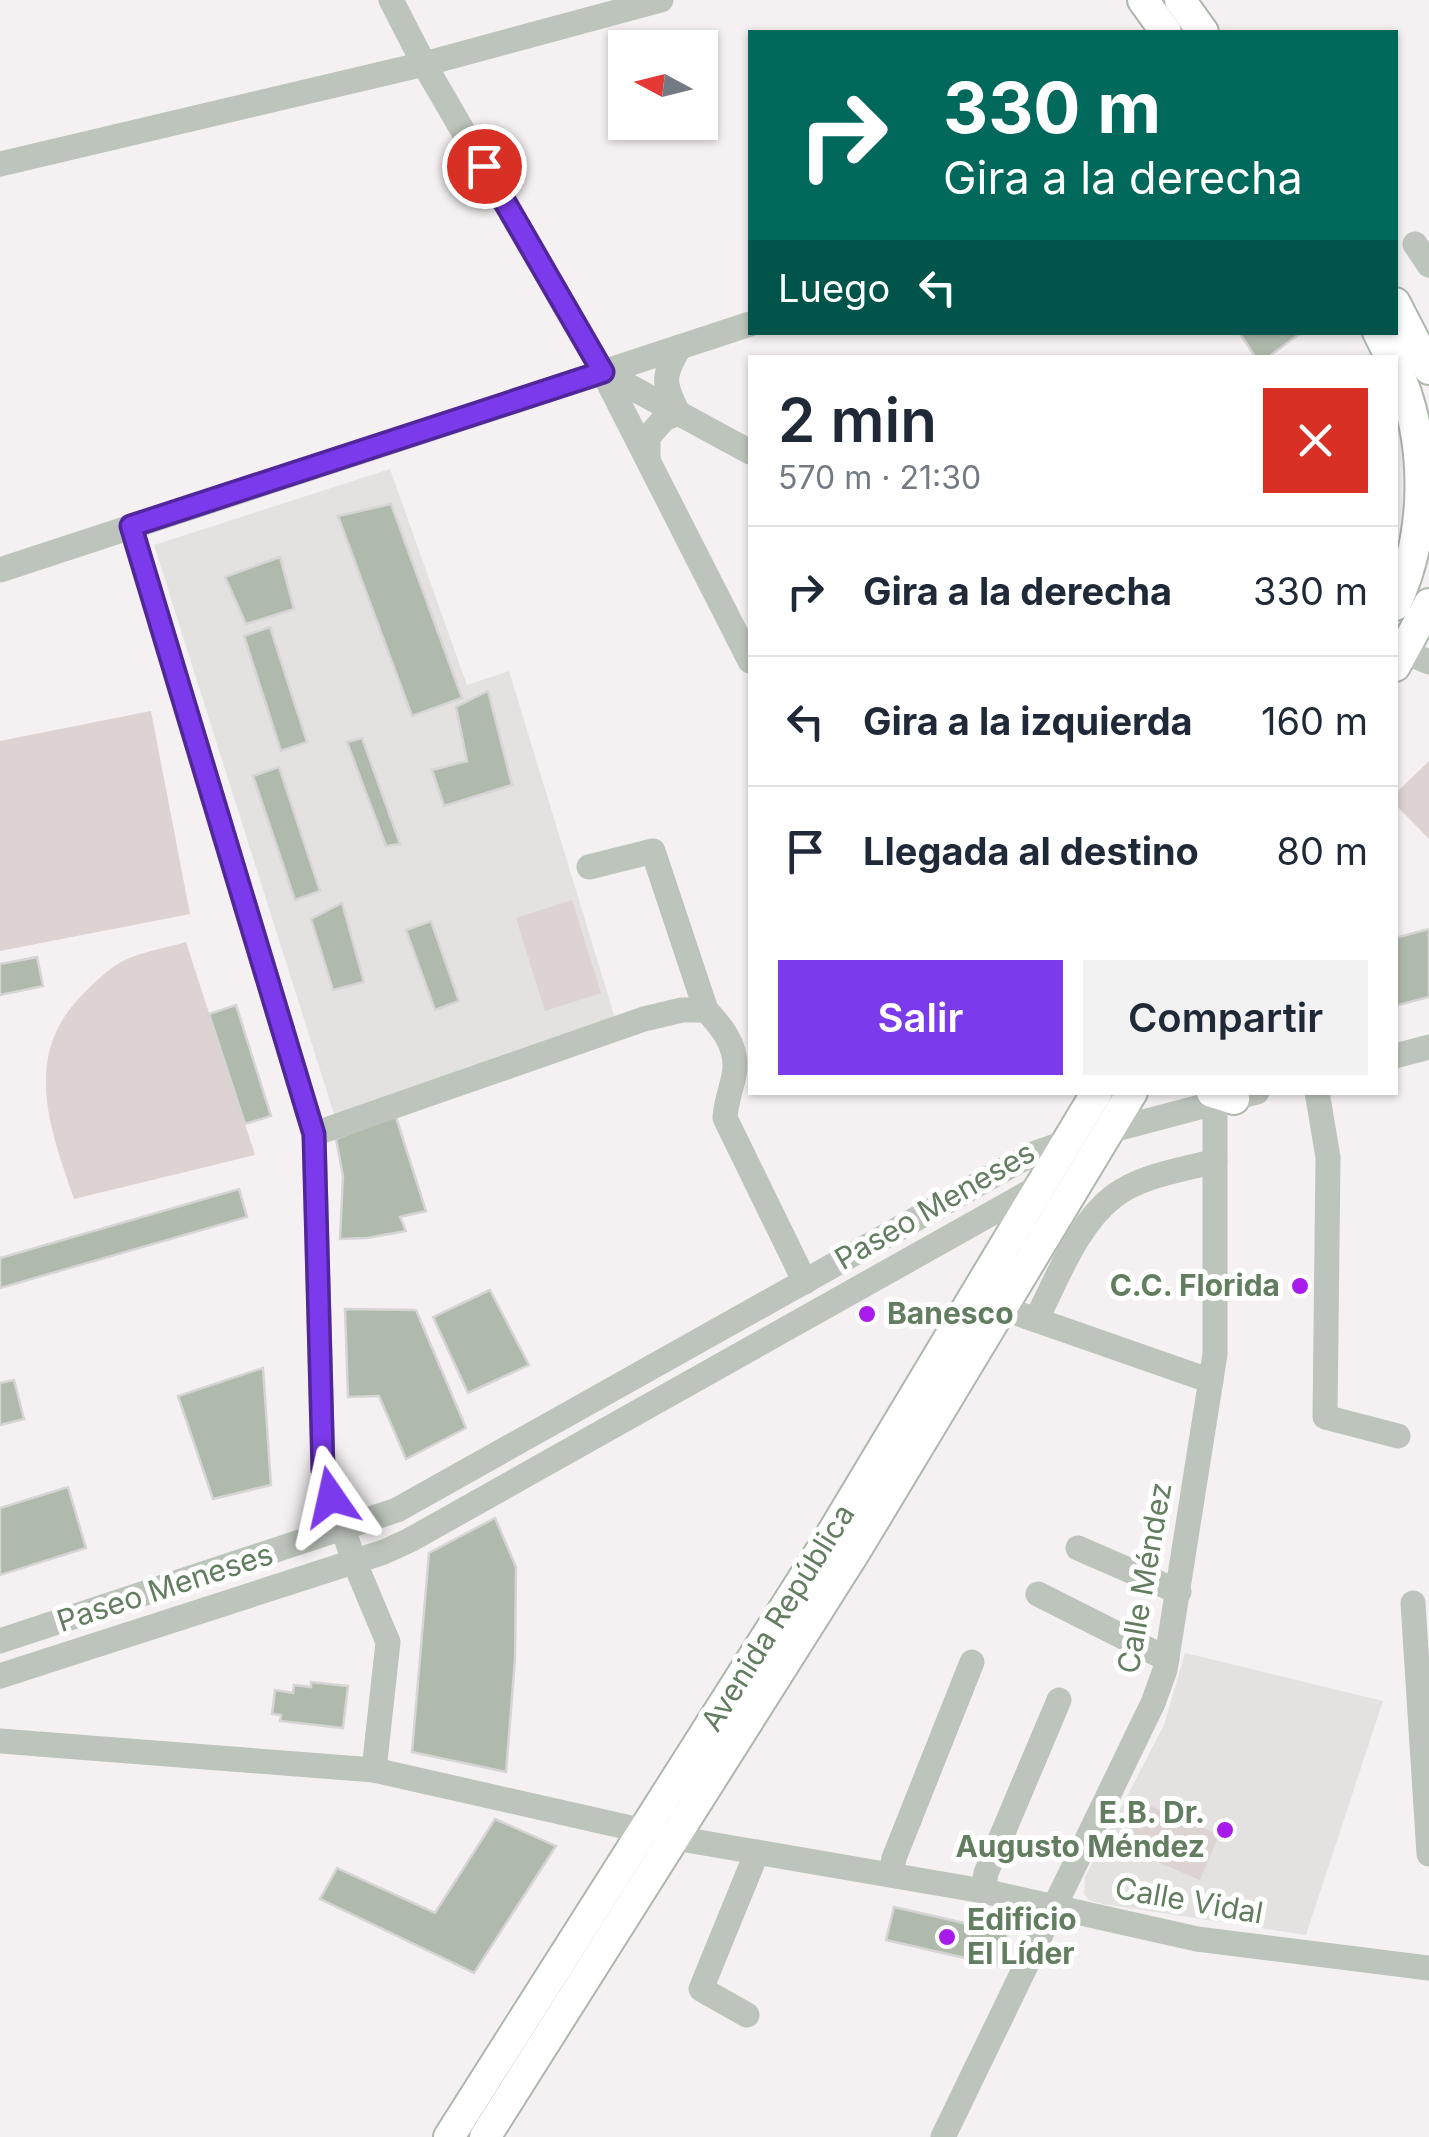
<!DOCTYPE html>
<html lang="es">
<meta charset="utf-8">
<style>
:root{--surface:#fff;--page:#f2f2f3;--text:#1f2937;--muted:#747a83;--line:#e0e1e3;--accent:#7c3aed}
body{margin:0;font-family:Inter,sans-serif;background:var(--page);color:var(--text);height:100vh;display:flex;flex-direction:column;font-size:38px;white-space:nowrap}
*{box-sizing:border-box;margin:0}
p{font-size:32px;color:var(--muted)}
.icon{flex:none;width:55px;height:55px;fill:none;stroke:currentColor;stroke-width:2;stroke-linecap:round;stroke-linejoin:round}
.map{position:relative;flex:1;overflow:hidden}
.side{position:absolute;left:748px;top:355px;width:650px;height:740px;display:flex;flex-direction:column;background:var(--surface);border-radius:0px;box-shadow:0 2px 8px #0004}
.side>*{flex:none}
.banner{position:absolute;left:748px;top:30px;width:650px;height:305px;border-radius:0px;box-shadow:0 2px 8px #0004;background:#00695c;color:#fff;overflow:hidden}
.needle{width:65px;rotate:277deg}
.fabs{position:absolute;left:608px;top:30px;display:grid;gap:20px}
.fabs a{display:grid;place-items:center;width:110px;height:110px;border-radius:0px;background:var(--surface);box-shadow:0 2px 8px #0004;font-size:50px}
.pin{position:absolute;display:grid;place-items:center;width:85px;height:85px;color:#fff;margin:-42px;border:5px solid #fff;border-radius:50%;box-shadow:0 2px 10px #0007}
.me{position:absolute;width:110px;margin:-55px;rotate:349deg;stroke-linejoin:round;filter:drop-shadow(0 0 8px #0008)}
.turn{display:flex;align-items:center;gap:35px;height:210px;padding:0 30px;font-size:45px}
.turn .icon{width:130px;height:130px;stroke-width:2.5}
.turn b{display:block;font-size:70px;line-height:85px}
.then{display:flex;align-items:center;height:95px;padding:0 30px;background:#0003;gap:20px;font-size:38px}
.round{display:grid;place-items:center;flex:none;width:105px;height:105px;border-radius:0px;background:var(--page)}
.head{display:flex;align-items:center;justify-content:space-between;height:170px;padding:0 30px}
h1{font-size:60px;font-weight:600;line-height:75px}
.cta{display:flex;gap:20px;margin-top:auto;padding:20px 30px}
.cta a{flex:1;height:115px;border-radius:0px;background:var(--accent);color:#fff;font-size:40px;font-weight:600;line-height:115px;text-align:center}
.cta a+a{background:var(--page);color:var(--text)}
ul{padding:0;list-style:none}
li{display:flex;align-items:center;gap:30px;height:130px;padding:0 30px;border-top:2px solid var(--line)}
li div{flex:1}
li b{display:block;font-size:38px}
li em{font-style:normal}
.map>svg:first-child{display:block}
.built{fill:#e3e2e1}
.green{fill:#dcd3d2}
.building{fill:#afbaad;stroke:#d6d4d5;stroke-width:2.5}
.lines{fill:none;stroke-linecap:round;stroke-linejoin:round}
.major-casing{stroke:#adb7ac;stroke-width:34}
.minor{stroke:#bcc4bb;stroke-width:25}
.major{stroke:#fff;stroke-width:30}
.route-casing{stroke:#51269a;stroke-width:25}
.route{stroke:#7c3aed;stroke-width:18}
.poi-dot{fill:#a91bea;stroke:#fff;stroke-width:4}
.labels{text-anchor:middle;stroke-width:10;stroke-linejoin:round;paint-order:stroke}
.street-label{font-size:30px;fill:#627d5f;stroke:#fff}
.poi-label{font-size:30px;font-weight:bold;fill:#627d5f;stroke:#fff;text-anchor:end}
</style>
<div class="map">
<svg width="1429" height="2137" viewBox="0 0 1429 2137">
<rect width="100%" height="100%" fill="#f5f1f3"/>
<g class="built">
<path d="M390,469L467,685L509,671L615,1018L334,1114L154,545Z"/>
<path d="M1185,1653L1383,1701L1306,1935L1102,1904L1089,1900L1084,1894L1085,1877L1164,1725Z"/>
</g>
<g class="green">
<path d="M151,711L190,914L0,951V741Z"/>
<path d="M1429,761V839L1395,804V794Z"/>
<path d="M572,900L601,993L545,1011L516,918Z"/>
<path d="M186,942L255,1155L74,1199C50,1128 21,1056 83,994C95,982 110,967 125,960C144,951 166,948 186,942Z"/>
<path d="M1141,1802L1219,1835L1200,1880L1122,1847Z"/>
</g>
<g class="building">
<path d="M1239,332H1302L1267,358H1256Z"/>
<path d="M391,504L462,698L412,716L338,516Z"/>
<path d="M280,557L294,609L246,624L225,577Z"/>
<path d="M270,627L307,742L281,751L244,636Z"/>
<path d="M488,691L512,785L444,806L432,770L467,761L456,707Z"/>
<path d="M362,738L400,844L386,846L347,742Z"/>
<path d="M279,767L320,891L295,900L253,776Z"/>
<path d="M342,903L364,982L333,990L311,919Z"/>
<path d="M431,921L459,1001L435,1010L406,930Z"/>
<path d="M1429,929V997L1395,1006V938Z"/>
<path d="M37,957L43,986L0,995V964Z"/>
<path d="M236,1005L271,1116L245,1124L209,1014Z"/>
<path d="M395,1114L426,1211L400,1217L406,1231L367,1238L340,1239L343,1176L336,1139Z"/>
<path d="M239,1189L247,1217L0,1288V1258Z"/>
<path d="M490,1290L529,1365L468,1393L433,1317Z"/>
<path d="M345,1309L416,1310L466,1428L406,1459L379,1396L348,1397Z"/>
<path d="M263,1368L271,1485L213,1499L178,1396Z"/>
<path d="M14,1380L24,1419L0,1425V1383Z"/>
<path d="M68,1487L86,1548L0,1575V1508Z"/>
<path d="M495,1518L516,1567L515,1659L506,1772L412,1752L429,1553Z"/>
<path d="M311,1682L348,1686L343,1728L280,1721L281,1715L272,1714L275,1690L293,1693L294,1685L311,1687Z"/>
<path d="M495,1819L556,1846L474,1973L320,1899L337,1868L435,1913Z"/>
<path d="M894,1907L1008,1933L1000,1966L886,1940Z"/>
</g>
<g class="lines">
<defs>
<g id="major">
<path d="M1143,0L1166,32"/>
<path d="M1180,0L1203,32"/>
<path d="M1395,303L1429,369"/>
<path d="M1378,332L1391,358"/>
<path d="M1395,365C1429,439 1429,531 1395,605"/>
<path d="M1395,666L1429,604"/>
<path d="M1212,1092L1234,1099"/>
<path d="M449,2137L831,1535L1097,1092"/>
<path d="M485,2137L856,1550L1132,1092"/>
</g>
</defs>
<use href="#major" class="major-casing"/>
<g class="minor">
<path d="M391,0L424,64L603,372L750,661"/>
<path d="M0,164L424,64L661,0"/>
<path d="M1415,244L1429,265"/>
<path d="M603,372L750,452"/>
<path d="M648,457V437L664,419L678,413C663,383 662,376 680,347"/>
<path d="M131,527L314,1134L323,1470L354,1561L388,1642L374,1770"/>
<path d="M0,570L750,324"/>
<path d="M1404,652L1429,662"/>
<path d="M589,867L653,851L706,1010"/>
<path d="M1395,1056L1429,1047"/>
<path d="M1317,1092L1328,1157L1325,1417L1398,1436"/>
<path d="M314,1134L644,1019L682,1010H706C721,1026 736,1044 735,1068C734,1083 726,1099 725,1118L805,1282"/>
<path d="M1002,1308L1211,1381"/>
<path d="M1036,1320C1057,1280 1076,1225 1114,1196C1142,1175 1182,1170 1215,1161"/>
<path d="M1078,1548L1179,1592"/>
<path d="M1038,1594L1167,1659"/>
<path d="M1413,1603L1429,1854"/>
<path d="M0,1641L397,1510L1030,1155L1067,1142L1257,1092"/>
<path d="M0,1676L384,1552L410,1540L1042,1185"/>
<path d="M0,1741L374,1770L675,1838L983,1891L1197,1939L1429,1968"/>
<path d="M891,1875L894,1858L972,1662"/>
<path d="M983,1891L986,1873L1059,1700"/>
<path d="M747,2015L701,1989L757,1852"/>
<path d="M943,2137L1153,1703L1165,1670L1215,1354V1104"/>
</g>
<use href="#major" class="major"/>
</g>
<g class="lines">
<defs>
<path id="route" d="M331,1497L323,1470L314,1134L131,526L603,372L484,166"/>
</defs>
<use href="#route" class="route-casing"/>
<use href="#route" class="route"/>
</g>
<g class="poi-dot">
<circle cx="1300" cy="1286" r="10"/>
<circle cx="867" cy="1314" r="10"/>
<circle cx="1225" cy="1830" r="10"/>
<circle cx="947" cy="1937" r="10"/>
</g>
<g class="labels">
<g class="street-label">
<text transform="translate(935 1206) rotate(-30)" y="10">Paseo Meneses</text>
<text transform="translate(1145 1578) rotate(-80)" y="10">Calle Méndez</text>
<text transform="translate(165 1588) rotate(-18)" y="10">Paseo Meneses</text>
<text transform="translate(778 1618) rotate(-58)" y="10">Avenida República</text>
<text transform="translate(1189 1901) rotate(10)" y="10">Calle Vidal</text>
</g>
<g class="poi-label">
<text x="1280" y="1296">C.C. Florida</text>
<text x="887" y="1324" text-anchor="start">Banesco</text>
<text x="1205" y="1823">E.B. Dr.<tspan x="1205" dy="34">Augusto Méndez</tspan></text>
<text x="967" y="1930" text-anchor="start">Edificio<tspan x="967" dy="34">El Líder</tspan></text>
</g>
</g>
</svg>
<div class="fabs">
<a><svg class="needle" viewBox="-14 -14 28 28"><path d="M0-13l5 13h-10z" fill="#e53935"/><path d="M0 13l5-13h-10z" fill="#747a83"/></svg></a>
</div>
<div class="pin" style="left:484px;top:166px;background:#d93025"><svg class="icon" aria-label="arrive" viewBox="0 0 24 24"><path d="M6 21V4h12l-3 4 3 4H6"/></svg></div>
<svg class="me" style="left:331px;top:1497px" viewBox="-20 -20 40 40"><path d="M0-17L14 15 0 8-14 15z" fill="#7c3aed" stroke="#fff" stroke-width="4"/></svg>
<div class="banner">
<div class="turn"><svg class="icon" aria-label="right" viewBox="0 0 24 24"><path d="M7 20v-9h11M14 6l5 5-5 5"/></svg><div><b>330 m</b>Gira a la derecha</div></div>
<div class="then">Luego<svg class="icon" aria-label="left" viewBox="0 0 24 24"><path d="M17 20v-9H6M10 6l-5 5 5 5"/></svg></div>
</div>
<section class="side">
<div class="head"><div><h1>2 min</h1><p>570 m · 21:30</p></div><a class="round" style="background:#d93025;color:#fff"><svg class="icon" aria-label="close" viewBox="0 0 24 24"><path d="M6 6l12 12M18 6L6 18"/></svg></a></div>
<ul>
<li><svg class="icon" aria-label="right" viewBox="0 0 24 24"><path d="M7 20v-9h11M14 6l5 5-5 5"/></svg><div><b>Gira a la derecha</b></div><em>330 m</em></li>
<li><svg class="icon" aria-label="left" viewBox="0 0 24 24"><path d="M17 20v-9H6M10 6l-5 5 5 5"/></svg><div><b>Gira a la izquierda</b></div><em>160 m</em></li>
<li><svg class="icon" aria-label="arrive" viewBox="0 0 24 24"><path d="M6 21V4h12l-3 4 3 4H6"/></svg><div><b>Llegada al destino</b></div><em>80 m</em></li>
</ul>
<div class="cta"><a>Salir</a><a>Compartir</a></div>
</section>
</div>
